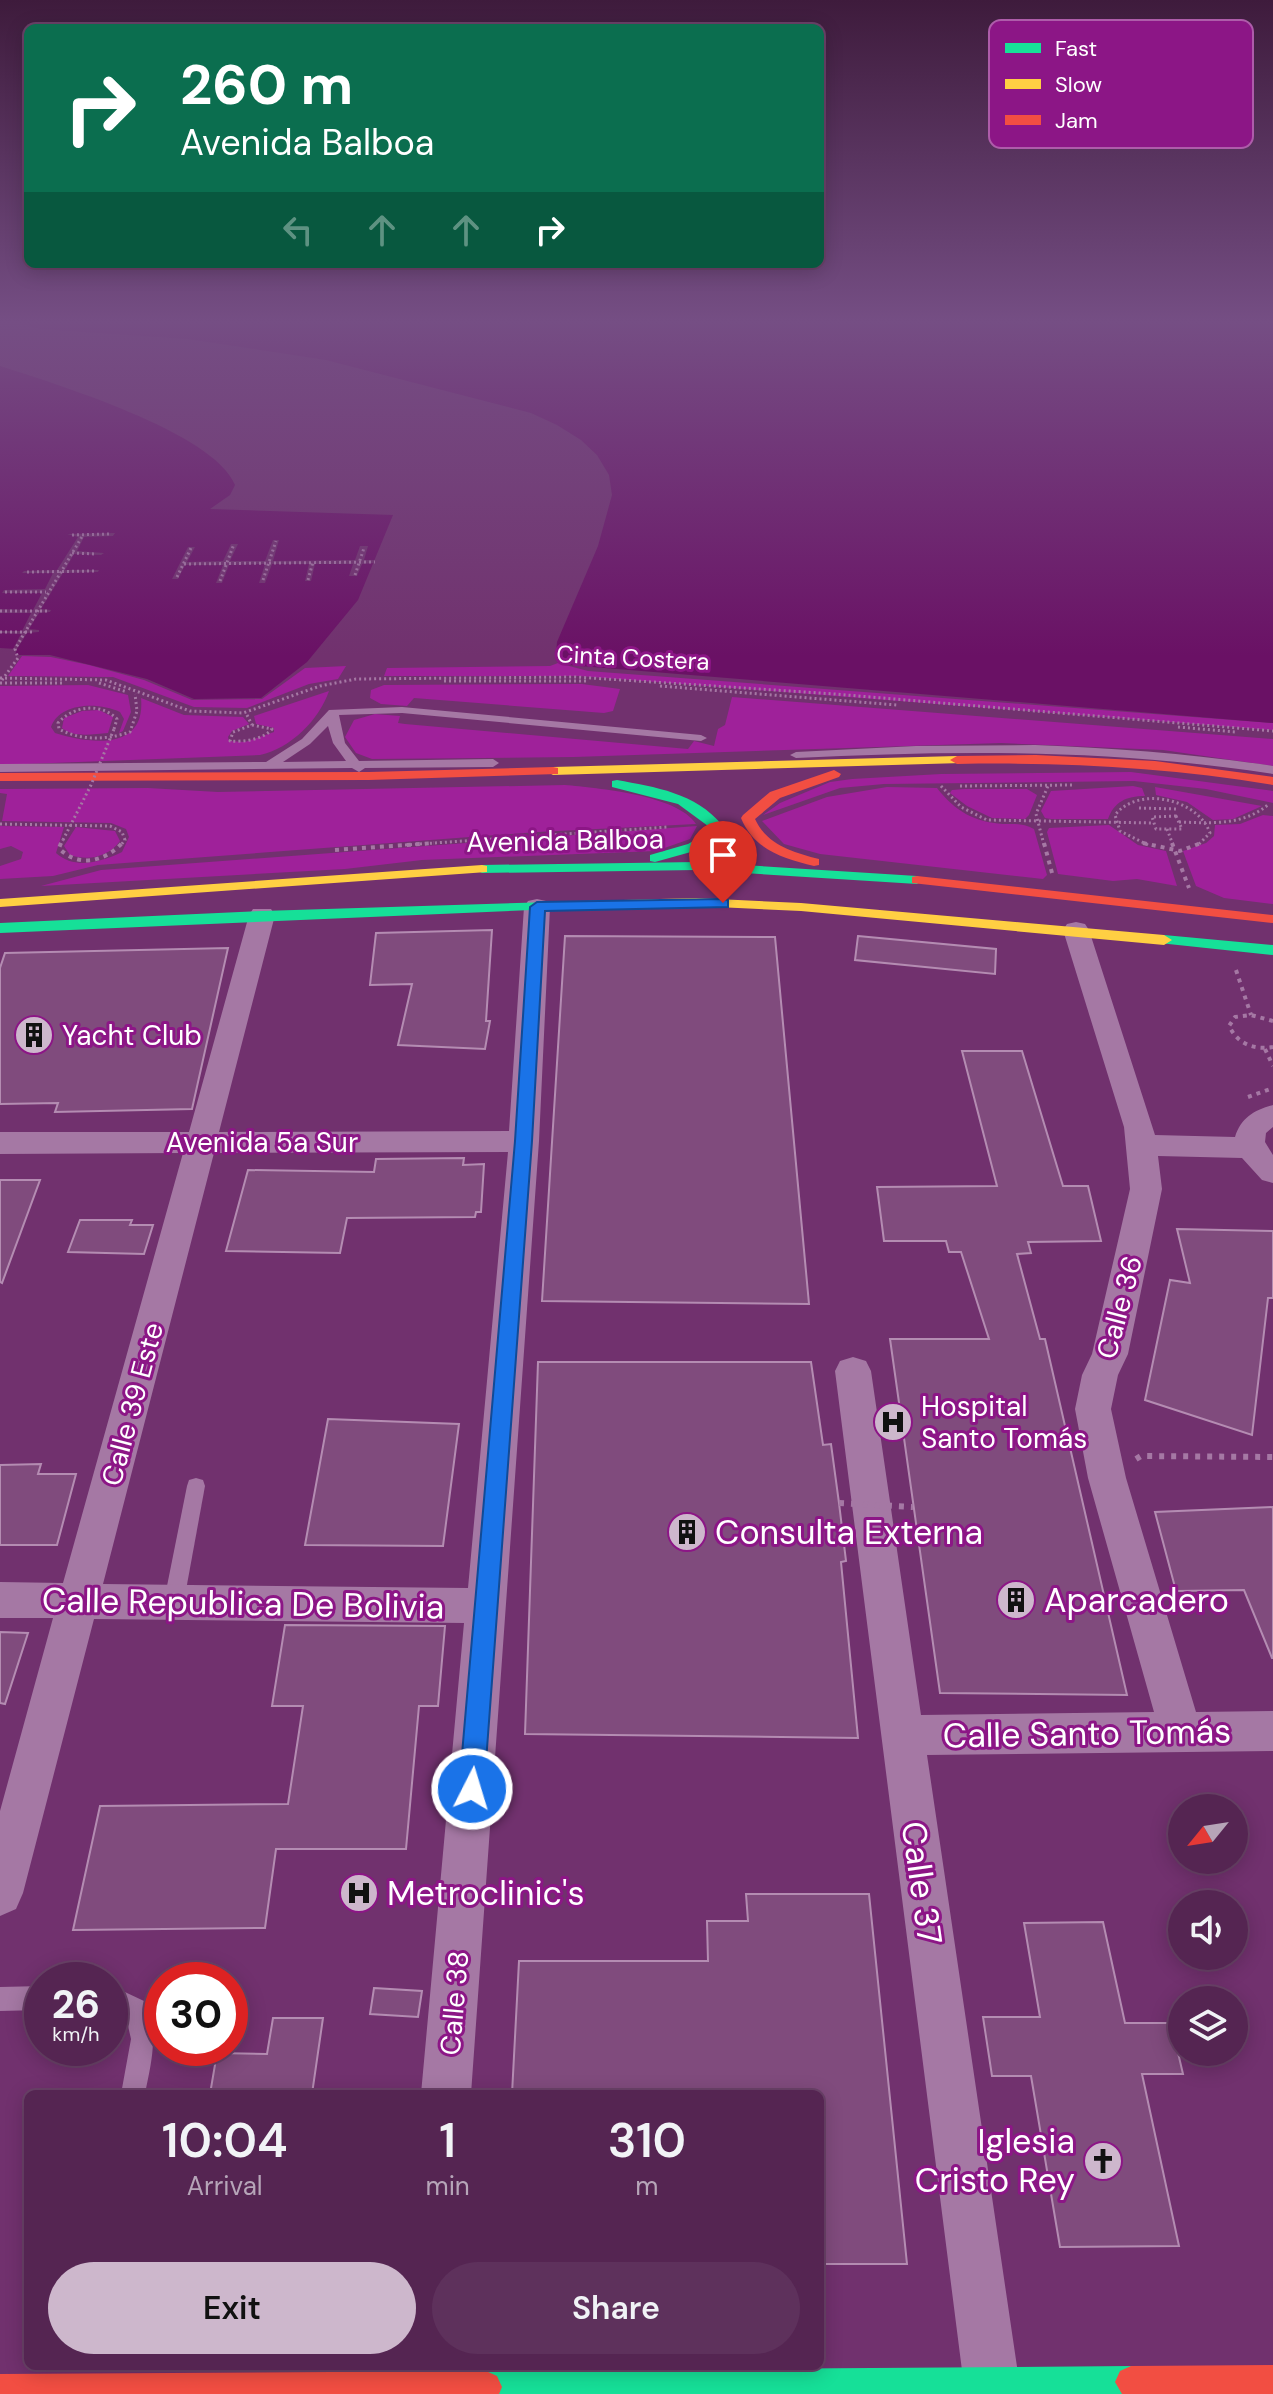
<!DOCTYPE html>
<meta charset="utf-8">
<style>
:root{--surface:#552552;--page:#5e315c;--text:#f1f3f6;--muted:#b6a5b8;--line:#6b4269;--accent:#cdb7cc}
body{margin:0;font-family:"DM Sans",sans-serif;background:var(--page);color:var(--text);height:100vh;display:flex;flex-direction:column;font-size:30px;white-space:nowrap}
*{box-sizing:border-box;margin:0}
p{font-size:26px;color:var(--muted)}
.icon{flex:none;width:44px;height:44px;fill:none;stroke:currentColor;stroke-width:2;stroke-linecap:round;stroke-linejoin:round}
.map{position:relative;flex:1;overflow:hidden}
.sheet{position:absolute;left:24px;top:2090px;width:800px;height:280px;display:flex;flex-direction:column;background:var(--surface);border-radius:12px;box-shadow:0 4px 20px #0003,0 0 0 2px var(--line)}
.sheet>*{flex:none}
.hud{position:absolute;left:24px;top:24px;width:800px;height:244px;border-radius:12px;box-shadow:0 4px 20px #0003,0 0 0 2px var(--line);background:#0b6e4f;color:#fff;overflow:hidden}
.needle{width:52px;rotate:240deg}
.controls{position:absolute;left:1168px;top:1794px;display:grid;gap:16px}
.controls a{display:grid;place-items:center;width:80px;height:80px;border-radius:50%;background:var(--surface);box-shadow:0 4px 20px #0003,0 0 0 2px var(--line);font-size:40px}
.speed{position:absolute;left:24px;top:1962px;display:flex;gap:16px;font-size:40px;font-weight:700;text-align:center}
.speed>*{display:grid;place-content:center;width:104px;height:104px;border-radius:50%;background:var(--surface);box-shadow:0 4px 20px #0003,0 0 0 2px var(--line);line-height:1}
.speed small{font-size:20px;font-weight:400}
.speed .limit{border:12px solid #d22;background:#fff;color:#111}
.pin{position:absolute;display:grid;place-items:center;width:68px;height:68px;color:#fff;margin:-82px -34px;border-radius:50% 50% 50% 0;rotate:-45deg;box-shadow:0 0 8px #0007}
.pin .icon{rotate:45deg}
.me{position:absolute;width:88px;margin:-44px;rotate:5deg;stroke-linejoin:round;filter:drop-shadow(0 0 6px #0008)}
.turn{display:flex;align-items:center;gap:28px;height:168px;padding:0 24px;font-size:36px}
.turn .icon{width:104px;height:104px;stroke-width:2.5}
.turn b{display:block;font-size:56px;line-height:68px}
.lanes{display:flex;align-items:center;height:76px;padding:0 24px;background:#0003;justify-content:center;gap:40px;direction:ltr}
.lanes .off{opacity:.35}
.eta{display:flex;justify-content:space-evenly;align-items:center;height:136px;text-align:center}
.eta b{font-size:48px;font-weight:600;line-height:56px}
.cta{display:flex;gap:16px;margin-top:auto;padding:16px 24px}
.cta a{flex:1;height:92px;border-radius:48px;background:var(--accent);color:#111;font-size:32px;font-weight:600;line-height:92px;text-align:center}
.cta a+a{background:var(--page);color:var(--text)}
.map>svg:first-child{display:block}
.green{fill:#9f219a}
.water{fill:#6a1165}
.pier{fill:#71316e}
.building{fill:#804b7d;stroke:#b48cb2;stroke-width:2}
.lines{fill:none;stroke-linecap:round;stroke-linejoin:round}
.path-far2{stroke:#a578a4;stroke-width:3;stroke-dasharray:2 3;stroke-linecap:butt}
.path-far1{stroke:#a578a4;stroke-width:4;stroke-dasharray:4 5;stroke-linecap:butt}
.path{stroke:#a578a4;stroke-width:6;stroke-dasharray:5 7;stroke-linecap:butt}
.lane{fill:#a578a4;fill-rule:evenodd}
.street{fill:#a578a4;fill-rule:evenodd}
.fast{fill:#16e098;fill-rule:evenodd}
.slow{fill:#ffcf43;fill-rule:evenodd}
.jam{fill:#f24e42;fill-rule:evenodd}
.path-bridge-far1{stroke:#a578a4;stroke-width:3;stroke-dasharray:2 3;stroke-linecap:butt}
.path-bridge{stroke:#a578a4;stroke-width:6;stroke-dasharray:5 7;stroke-linecap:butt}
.route{fill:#1a73e8;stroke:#114b97;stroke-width:2}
.labels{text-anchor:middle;stroke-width:6;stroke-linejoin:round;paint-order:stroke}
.far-street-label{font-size:24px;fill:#fff;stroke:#8c1686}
.street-label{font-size:28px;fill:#fff;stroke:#8c1686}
.poi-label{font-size:28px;fill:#fff;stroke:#8c1686;text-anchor:start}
.near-poi-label{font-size:34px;fill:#fff;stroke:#8c1686;text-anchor:start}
.near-street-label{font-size:34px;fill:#fff;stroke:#8c1686}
.key{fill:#8c1686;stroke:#ae5caa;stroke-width:2}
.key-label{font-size:22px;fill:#fff}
</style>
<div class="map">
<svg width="1273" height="2394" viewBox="0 0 1273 2394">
<rect width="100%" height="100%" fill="#71316e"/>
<g class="green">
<path d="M22,656L51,657L89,665L144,680L192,700L262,699L305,668L346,666L338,679L309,684L247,708L194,707L113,677L8,676Z"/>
<path d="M558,663L588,671L1273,723V730L579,676H384L387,668L550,666Z"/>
<path d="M582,684L620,689L613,711L604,713L414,698L407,706L381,704L370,698L371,690L384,685Z"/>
<path d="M88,685L128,695L131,712L123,731L119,733L124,719L120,712C99,702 60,702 51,727L55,733C90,744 146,751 141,698L184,715L243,717L249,724L232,731L228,737L229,741L245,742L274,732V728L256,724L254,716L329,691C319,720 291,748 260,755L0,765V686Z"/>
<path d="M732,697L1273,739V766L1163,750L1001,743L574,757L372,759L356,753L345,737L354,720L375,714L400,716L398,723L405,724L688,749L694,741L714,746L718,729L725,725Z"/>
<path d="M99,710L113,717L108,733C93,734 74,738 62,728L64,718L82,711Z"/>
<path d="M1131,772L1273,791V803L1206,789L1134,781L884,784L840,788L763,815L780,803L830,782L852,779L941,774Z"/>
<path d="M565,785C597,788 678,795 696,824L538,832L98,865L53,876L0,879V866L21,859L23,852L11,846L0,849V826L64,827L56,853C75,870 101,862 122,852L129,837L126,829L111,823L2,821L7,794L0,793V789L148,788L218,792Z"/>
<path d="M1133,786L1142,788L1145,796C1126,796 1114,802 1108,819H1051L1045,818L1041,811L1051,791Z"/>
<path d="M887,787L937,788C955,811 974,822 1003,824C1015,824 1023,823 1034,829L1047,875L1043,879L820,854L784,844L762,821L827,797Z"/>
<path d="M1155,787L1262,806L1233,819L1213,820L1187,802L1156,795Z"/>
<path d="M964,789H1027L1037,795L1029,815L1025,819L992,818L967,806L950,793L952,790Z"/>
<path d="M1263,815L1273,816V904L1224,898L1196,886L1183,851L1206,843L1214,836L1215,825L1240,824Z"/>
<path d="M1109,825L1138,845L1166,851L1177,886L1137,879L1113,881L1058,874L1047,832L1049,828Z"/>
<path d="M697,826L690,839L656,851L422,860L345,869L41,886L101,870Z"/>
<path d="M76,827L115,831L120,841C108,857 89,861 70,855L64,846Z"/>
</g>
<g class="water">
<path d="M14,321H1273V723L568,665L556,657L557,642L598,546L612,495L609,475L597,455L581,440L557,425L531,413L326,360L188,339L40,329Z"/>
<path d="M0,366C55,384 214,432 235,485L230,495L210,509L393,515L358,600L307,662L261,698L194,699L147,679L50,655H15L17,649L0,648Z"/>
</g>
<g class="pier">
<path d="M115,533L113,536L84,537L77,551L104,553L101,555L74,554L65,570H99L98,572L63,573L41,609L51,610L50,612L39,613L29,629L39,630V632L27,633L17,649H13L21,634L0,633V631H22L31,613H0V609L33,610L42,593H2L4,590L45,589L53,573H22L24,571L57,570L78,537L67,534Z"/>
<path d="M273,540H279L273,561L355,560L360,546H368L364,560H375V563L362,564L357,576H349L353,564H315L311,581H305L309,564H272L265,583H259L265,564L229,565L222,583H216L223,565H185L178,579H172L188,547H195L187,562L223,561L231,544H238L230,561H265Z"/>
</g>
<g class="building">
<path d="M492,930L486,1021H490L485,1049L398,1045L412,984L370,985L376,933Z"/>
<path d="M565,936L775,937L809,1304L542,1301Z"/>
<path d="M858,936L996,949L995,974L855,960Z"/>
<path d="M228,948L192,1109L55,1112L58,1103L0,1104V968L5,953Z"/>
<path d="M962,1051H1022L1063,1186H1088L1101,1241L1028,1242L1031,1253L1017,1254L1040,1339H1045L1127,1695L940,1693L890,1339H989L961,1252H949L946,1241H884L877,1187L997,1186Z"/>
<path d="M464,1158L463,1165L484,1164L481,1212H476L475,1217L347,1218L340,1253L226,1251L248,1170L374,1172L376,1159Z"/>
<path d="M0,1180H40L2,1283L0,1282Z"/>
<path d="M80,1220H132L130,1225H153L144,1254L68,1252Z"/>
<path d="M1177,1229L1273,1231V1298H1268L1252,1435L1145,1400L1170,1280L1190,1283Z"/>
<path d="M538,1362H811L823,1445L831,1444L839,1503L846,1561L841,1562L858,1738L525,1734Z"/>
<path d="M328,1419L459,1424L443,1546L305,1545Z"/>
<path d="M41,1464L38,1474H76L57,1545H0V1465Z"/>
<path d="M1273,1507V1658H1272L1244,1590L1176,1591L1155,1512Z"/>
<path d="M285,1625L445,1626L438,1706H419L406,1849H276L265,1928L73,1930L100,1806L288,1804L303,1706H272Z"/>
<path d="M0,1632L28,1633L5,1704L0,1703Z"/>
<path d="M746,1894H869L907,2264H820V2094H512L519,1961H708L707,1921H748Z"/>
<path d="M1103,1922L1125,2023H1171L1183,2074H1142L1179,2246L1060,2247L1031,2076H992L983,2017H1040L1024,1923Z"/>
<path d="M374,1988L422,1991L418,2017L370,2014Z"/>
<path d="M273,2018H323L312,2094H210L217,2053L267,2054Z"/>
</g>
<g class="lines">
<g class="path-far2">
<path d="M72,535L109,534"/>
<path d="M72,553L97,554"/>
<path d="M184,564L375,562"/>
<path d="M27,572L95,571"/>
<path d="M355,575L364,548"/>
<path d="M177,577L191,548"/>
<path d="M263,580L276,541"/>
<path d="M308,580L313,562"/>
<path d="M220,581L234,544"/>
<path d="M5,592H46"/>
<path d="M0,611H47"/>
<path d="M0,632H35"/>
<path d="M0,678L106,680L190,711L243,713L320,686L356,679L576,677L835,694L1273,731"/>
<path d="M2,680L18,658L15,649L83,535"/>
<path d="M444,681H586"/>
<path d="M0,683H65"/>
<path d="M99,683L127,692"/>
<path d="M660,686L897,705"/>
<path d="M247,715L252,725"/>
<path d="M252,725L272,729C263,740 243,742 230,741L233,732Z"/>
<path d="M1178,727L1236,732"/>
<path d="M114,729L117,719C100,702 73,706 58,723L59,729C81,741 107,740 130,732L137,711L135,694"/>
<path d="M941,786L961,807L987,820L1154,823"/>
<path d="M960,786L1074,785"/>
<path d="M1139,808L1178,809"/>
<path d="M1176,816L1182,829H1156L1152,817Z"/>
<path d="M1179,822C1211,823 1243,826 1269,804"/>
<path d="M0,824L110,826L122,832L125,840L121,845"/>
<path d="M1167,829L1173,845"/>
<path d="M60,845L63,840"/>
<path d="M405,845L668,827"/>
<path d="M1044,845L1036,814L1048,786"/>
<path d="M1148,845L1120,831L1115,815C1139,785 1198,799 1210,833L1198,845"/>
</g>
<g class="path-far1">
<path d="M61,843L59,848C77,868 105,862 122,843"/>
<path d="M1044,843L1052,873"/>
<path d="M1143,843L1180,851L1201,843"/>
<path d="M1172,843L1189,888"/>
<path d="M335,850L434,843"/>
<path d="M1236,970L1251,1015"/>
<path d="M1273,1021L1251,1015L1235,1017L1229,1026C1238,1044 1253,1050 1273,1047"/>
<path d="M1265,1049L1273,1066"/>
<path d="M1248,1097L1273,1088"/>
</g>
<path class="path" d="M1136,1459L1141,1456L1273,1457"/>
<g class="lane">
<path d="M402,707L701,735L707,738L701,741L402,713L339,715L345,743L359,761L493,759L499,763L493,767L365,768L359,772L352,768L0,772V764L266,762L302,739L329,710ZM328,726L333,743L346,761L283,762L310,744Z"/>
<path d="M1035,745C1115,748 1194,754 1273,766V774C1114,749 956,750 796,758L790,755L796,752L916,746Z"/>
<path d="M196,1478L203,1480L205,1486L184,1601L181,1607L174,1610L167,1607L164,1601L187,1486L189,1480Z"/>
<path d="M110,1985L144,2001C159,2036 152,2058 145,2094H121L131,2039L126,2017L110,2009Z"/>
<path d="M42,1986V2010L0,2011V1987Z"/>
</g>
<g class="street">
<path d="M537,899L546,901L550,907L539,1141L471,2094H421L464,1623L94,1619L23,1893L16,1909L0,1916V1811L53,1618H0V1582L63,1583L183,1153L0,1154V1132H189L249,915L253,909H271L275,915L219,1132L509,1131L524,907L528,901ZM508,1152L468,1588L103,1584L214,1153Z"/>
<path d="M1076,922L1085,924L1089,930L1155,1135L1235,1137C1241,1118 1254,1110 1273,1105V1127L1266,1133L1265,1142L1273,1155V1183L1262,1180L1242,1158L1158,1156L1162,1189L1128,1354L1118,1375L1111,1409L1126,1478L1196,1712L1273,1711V1751L927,1755L1021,2394H965L835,1371L840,1361L853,1357L866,1361L871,1371L921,1715L1154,1712L1088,1478L1075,1409L1082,1375L1092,1354L1130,1189L1124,1127L1063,930L1067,924Z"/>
</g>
<g class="fast">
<path d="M617,780C655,787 696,793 722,825L719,836L698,850L655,862L650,861V855L688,844L706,834L708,826L678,804L612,787V781Z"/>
<path d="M697,862L917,876L924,880L917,884L697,870L482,873L475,869L482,865Z"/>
<path d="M551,902L558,906L556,909L0,933V923L262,911Z"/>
<path d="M1164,935L1273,945V955L1159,943L1156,940Z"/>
<path d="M1131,2366L1142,2371L1147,2382L1140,2394H473L470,2387L475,2376L486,2371Z"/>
</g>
<g class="slow">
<path d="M957,756L962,757V763L553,775L546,771L553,767Z"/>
<path d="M482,865L487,866V872L0,907V899Z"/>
<path d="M696,898L801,903L1164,935L1172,940L1164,945L801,911L696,906L551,910L544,906L551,902Z"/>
</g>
<g class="jam">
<path d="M1036,755L1155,761L1273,777V785C1168,767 1063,762 957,764L950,760L957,756Z"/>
<path d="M553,767L558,768V774L369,780L0,781V773L369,772Z"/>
<path d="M834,770L841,774L839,777L780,798L755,819C767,845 793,852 819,859V865L814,866C783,858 754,850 741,818L743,815L770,792Z"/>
<path d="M917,876L1273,915V923L912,883V877Z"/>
<path d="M1273,2365V2394H1122L1115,2382L1120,2371L1131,2366Z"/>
<path d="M486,2371L497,2376L502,2387L499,2394H0V2374Z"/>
</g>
<path class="path-bridge-far1" d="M63,840L91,785L114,729"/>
<path class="path-bridge" d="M839,1503L913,1507"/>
</g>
<linearGradient id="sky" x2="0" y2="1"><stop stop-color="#3e1b3c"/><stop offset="0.49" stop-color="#754e84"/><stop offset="1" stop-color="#754e84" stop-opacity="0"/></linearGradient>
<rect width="1273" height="656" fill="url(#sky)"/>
<path class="route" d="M723,899L728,900V907L545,911L532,1141L484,1789L480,1798L472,1801L463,1798L459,1789L515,1141L530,907L537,902Z"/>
<defs>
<symbol id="building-disc" viewBox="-11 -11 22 22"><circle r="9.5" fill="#cdb7cc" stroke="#8c1686"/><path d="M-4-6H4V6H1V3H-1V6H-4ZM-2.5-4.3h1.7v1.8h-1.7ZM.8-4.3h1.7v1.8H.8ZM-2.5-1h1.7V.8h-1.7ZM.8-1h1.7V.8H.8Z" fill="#111"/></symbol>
<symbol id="hospital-disc" viewBox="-11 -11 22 22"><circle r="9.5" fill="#cdb7cc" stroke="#8c1686"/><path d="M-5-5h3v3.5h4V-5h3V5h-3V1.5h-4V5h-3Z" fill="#111"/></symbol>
<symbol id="church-disc" viewBox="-11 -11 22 22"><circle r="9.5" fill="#cdb7cc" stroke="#8c1686"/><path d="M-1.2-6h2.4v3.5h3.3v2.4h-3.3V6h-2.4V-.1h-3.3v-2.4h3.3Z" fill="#111"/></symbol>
</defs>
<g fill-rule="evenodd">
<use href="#building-disc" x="12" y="1013" width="44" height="44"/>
<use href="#hospital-disc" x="871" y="1400" width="44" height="44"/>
<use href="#building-disc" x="665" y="1510" width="44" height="44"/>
<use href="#building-disc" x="994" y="1578" width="44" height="44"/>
<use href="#hospital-disc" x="337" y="1871" width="44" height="44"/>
<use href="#church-disc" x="1081" y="2139" width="44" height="44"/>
</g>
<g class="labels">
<g class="far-street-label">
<text transform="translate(633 658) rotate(3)" y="8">Cinta Costera</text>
</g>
<g class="street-label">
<text transform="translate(565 840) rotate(-1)" y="10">Avenida Balboa</text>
<text x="262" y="1152">Avenida 5a Sur</text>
<text transform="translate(1119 1307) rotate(-75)" y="10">Calle 36</text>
<text transform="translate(132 1404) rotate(-75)" y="10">Calle 39 Este</text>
<text transform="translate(454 2003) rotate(-85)" y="10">Calle 38</text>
</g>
<g class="poi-label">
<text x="62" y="1045">Yacht Club</text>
<text x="921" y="1416">Hospital<tspan x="921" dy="32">Santo Tomás</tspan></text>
</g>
<g class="near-poi-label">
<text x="715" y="1544">Consulta Externa</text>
<text x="1044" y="1612">Aparcadero</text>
<text x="387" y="1905">Metroclinic's</text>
<text x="1075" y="2153" text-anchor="end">Iglesia<tspan x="1075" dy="39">Cristo Rey</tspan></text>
</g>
<g class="near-street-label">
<text transform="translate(243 1603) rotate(1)" y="12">Calle Republica De Bolivia</text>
<text transform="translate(1087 1733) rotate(-1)" y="12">Calle Santo Tomás</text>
<text transform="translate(922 1883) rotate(82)" y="12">Calle 37</text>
</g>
</g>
<rect x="989" y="20" width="264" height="128" rx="12" class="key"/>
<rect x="1005" y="43" width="36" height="10" fill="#16e098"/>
<rect x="1005" y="79" width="36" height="10" fill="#ffcf43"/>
<rect x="1005" y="115" width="36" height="10" fill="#f24e42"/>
<g class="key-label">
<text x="1055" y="56">Fast</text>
<text x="1055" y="92">Slow</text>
<text x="1055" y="128">Jam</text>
</g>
</svg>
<div class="controls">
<a><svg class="needle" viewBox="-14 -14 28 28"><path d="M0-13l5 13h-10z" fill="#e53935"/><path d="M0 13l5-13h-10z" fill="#b6a5b8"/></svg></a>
<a><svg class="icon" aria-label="sound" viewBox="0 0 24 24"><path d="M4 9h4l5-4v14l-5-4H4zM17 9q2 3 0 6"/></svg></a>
<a><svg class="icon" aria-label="layers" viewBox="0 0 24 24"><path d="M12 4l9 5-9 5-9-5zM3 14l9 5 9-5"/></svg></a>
</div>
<div class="speed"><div>26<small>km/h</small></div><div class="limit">30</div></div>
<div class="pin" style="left:723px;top:903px;background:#d93025"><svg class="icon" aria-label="arrive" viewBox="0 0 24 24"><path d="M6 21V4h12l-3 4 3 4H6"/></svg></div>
<svg class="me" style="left:472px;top:1789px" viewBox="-20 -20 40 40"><circle r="17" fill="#1a73e8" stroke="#fff" stroke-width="3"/><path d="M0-11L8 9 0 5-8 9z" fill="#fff"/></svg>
<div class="hud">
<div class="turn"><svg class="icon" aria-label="right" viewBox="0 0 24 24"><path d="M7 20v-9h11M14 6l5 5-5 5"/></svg><div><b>260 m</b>Avenida Balboa</div></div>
<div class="lanes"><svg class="icon off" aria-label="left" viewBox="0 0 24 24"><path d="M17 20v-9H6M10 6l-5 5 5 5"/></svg><svg class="icon off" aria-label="ahead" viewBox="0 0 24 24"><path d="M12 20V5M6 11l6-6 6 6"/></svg><svg class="icon off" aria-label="ahead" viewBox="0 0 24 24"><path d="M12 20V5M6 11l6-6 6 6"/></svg><svg class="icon" aria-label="right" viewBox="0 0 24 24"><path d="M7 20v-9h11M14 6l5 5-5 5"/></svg></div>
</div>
<section class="sheet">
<div class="eta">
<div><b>10:04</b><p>Arrival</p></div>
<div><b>1</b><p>min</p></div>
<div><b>310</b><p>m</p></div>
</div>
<div class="cta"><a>Exit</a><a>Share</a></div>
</section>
</div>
